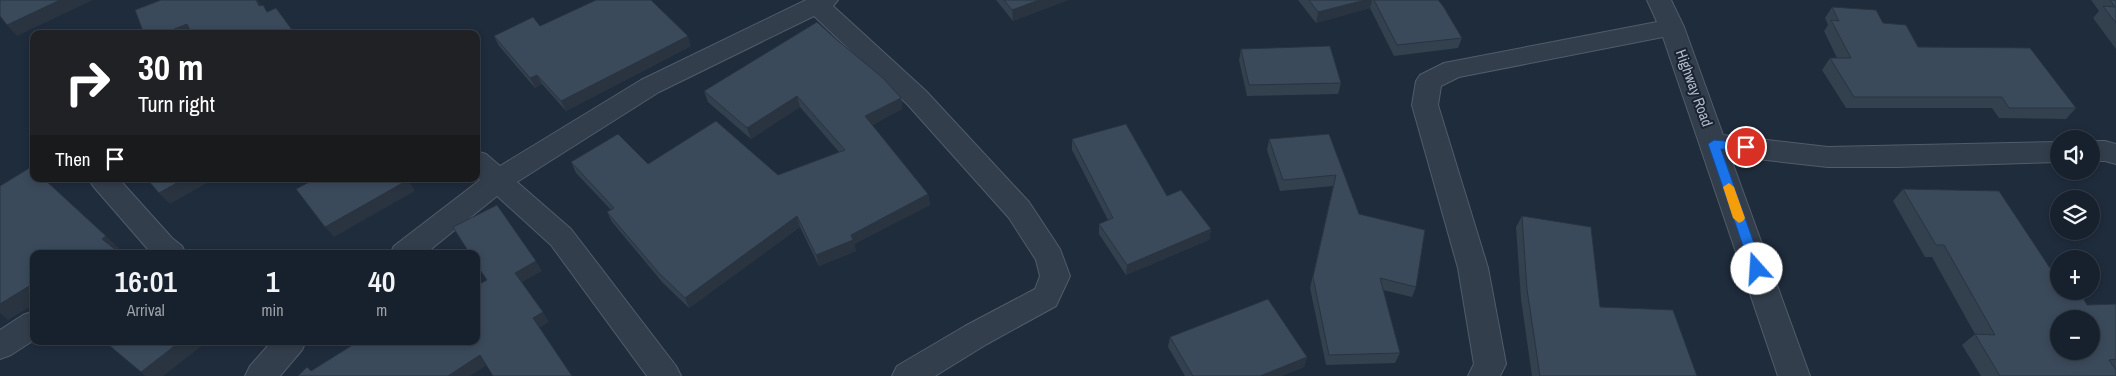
<!DOCTYPE html>
<meta charset="utf-8">
<style>
:root{--surface:#17212d;--page:#242e39;--text:#f1f3f6;--muted:#9ea3aa;--line:#363e49}
body{margin:0;font-family:"Archivo Narrow",sans-serif;background:var(--page);color:var(--text);height:100vh;display:flex;flex-direction:column;font-size:19px;white-space:nowrap}
*{box-sizing:border-box;margin:0}
p{font-size:16px;color:var(--muted)}
.icon{flex:none;width:28px;height:28px;fill:none;stroke:currentColor;stroke-width:2;stroke-linecap:round;stroke-linejoin:round}
.map{position:relative;flex:1;overflow:hidden}
.drawer{position:absolute;left:30px;top:250px;width:450px;height:95px;display:flex;flex-direction:column;background:var(--surface);border-radius:10px;box-shadow:0 2px 8px #0003,0 0 0 1px var(--line)}
.drawer>*{flex:none}
.guide{position:absolute;left:30px;top:30px;width:450px;height:152px;border-radius:10px;box-shadow:0 2px 8px #0003,0 0 0 1px var(--line);background:#202124;color:#fff;overflow:hidden}
.fabs{position:absolute;left:2050px;top:130px;display:grid;gap:10px}
.fabs a{display:grid;place-items:center;width:50px;height:50px;border-radius:50%;background:var(--surface);box-shadow:0 2px 8px #0003,0 0 0 1px var(--line);font-size:25px}
.pin{position:absolute;display:grid;place-items:center;width:42px;height:42px;color:#fff;margin:-21px;border:2px solid #fff;border-radius:50%;box-shadow:0 1px 5px #0007}
.me{position:absolute;width:55px;margin:-28px;rotate:341deg;stroke-linejoin:round;filter:drop-shadow(0 0 4px #0008)}
.turn{display:flex;align-items:center;gap:18px;height:105px;padding:0 25px;font-size:22px}
.turn .icon{width:65px;height:65px;stroke-width:2.5}
.turn b{display:block;font-size:35px;line-height:42px}
.then{display:flex;align-items:center;height:48px;padding:0 25px;background:#0003;gap:10px;font-size:19px}
.eta{display:flex;justify-content:space-evenly;align-items:center;height:85px;text-align:center}
.eta b{font-size:30px;font-weight:600;line-height:35px}
.map>svg:first-child{display:block}
.lines{fill:none;stroke-linecap:round;stroke-linejoin:round}
.minor-casing{stroke:#515c6a;stroke-width:2}
.minor{fill:#333e4c;fill-rule:evenodd}
.wall{fill:#33404e}
.shaded-wall{fill:#293440}
.building{fill:#3b4a5b;stroke:#293440;fill-rule:evenodd}
.route{fill:#1a73e8;stroke:#114b97}
.slow{fill:#f59e0b}
.labels{text-anchor:middle;stroke-width:4;stroke-linejoin:round;paint-order:stroke}
.street-label{font-size:15px;fill:#aeb9c8;stroke:#192331}
</style>
<div class="map">
<svg width="2116" height="376" viewBox="0 0 2116 376">
<rect width="100%" height="100%" fill="#1f2c3c"/>
<g class="lines">
<defs>
<g id="minor">
<path d="M806,0H838L833,6L926,91L1029,202L1060,249L1070,276L1056,306L987,344L935,376H892L897,366L965,326L1035,289L1040,276L1036,260L1009,218L908,105L814,16L659,92L517,182L571,229L676,366L681,376H647L551,245L497,196L425,254H390L394,246L480,180L476,177V151L486,154L500,166L641,80Z"/>
<path d="M1647,0H1671L1684,27L1723,135L1828,147L2059,142V162L1898,167H1828L1730,156L1810,376H1778L1663,37L1459,77L1441,86L1438,105L1488,268L1506,364L1500,376H1468L1474,364L1458,268L1412,105L1416,81L1420,75L1444,63L1657,22Z"/>
<path d="M2091,141H2105L2116,144V164L2105,161H2091Z"/>
<path d="M89,179H119L172,238L182,246L186,254H152L93,186Z"/>
<path d="M34,311V340L11,355L0,359V330L23,315Z"/>
<path d="M272,341H306L302,350L280,376H245L250,366Z"/>
</g>
</defs>
<use href="#minor" class="minor-casing"/>
<use href="#minor" class="minor"/>
</g>
<g class="wall">
<path d="M996,0H1068L1013,21Z"/>
<path d="M1298,0H1438L1462,38L1458,48L1394,56L1370,8L1316,23Z"/>
<path d="M2091,0H2116V49L2093,18L2099,11Z"/>
<path d="M1832,7L1883,23L1918,47L2076,108L2066,119L1999,118L1992,108H1846L1822,70L1830,58H1837L1824,31L1828,25L1825,18Z"/>
<path d="M540,26L691,46L566,111L542,84L535,88L499,46L494,36Z"/>
<path d="M1241,49L1341,83L1338,94L1247,96L1239,60Z"/>
<path d="M704,91L901,98L902,109L872,125L928,194L930,205L854,244L856,251L819,266L800,227L689,308L663,283L612,222L607,212L611,210L576,173L571,162L648,164L778,175L839,152L800,107L751,139L708,102Z"/>
<path d="M1329,134L1359,214L1416,287L1412,297L1383,290L1400,353L1395,363L1326,365L1310,288L1333,186L1280,191L1267,150L1269,139Z"/>
<path d="M1072,139L1167,196L1211,229L1209,240L1126,275L1099,234V224L1108,220L1072,150Z"/>
<path d="M1903,189L2050,268L2087,305L2116,304V376H1981L1962,345L1975,334L1932,257H1925L1893,201Z"/>
<path d="M1522,216L1600,307L1697,376H1532L1521,299L1516,227Z"/>
<path d="M1170,337L1307,357L1304,367L1281,376H1185L1168,347Z"/>
</g>
<g class="shaded-wall">
<path d="M60,0H93L17,36L7,25Z"/>
<path d="M256,0H258L267,18L259,6Z"/>
<path d="M1039,0H1068L1013,21L1012,10Z"/>
<path d="M1365,0H1372L1370,8L1316,23L1318,12Z"/>
<path d="M187,24L194,34H162Z"/>
<path d="M688,36L691,46L566,111L561,101Z"/>
<path d="M537,75L542,84L535,88L530,78Z"/>
<path d="M797,96L800,107L751,139L747,128Z"/>
<path d="M901,98L902,109L867,127L865,116Z"/>
<path d="M184,179H214L170,204L159,193Z"/>
<path d="M408,180L415,191L334,237L325,227Z"/>
<path d="M928,194L930,205L854,244L856,251L819,266L816,255L851,235Z"/>
<path d="M797,216L800,227L689,308L685,298Z"/>
<path d="M1211,229L1209,240L1126,275L1127,265Z"/>
<path d="M106,236L119,248L115,251L102,239Z"/>
<path d="M536,261L542,271L521,283L515,273Z"/>
<path d="M34,283V304L8,320L0,313V304Z"/>
<path d="M543,312L549,322L539,328L533,318Z"/>
<path d="M181,341H208L163,376H145L141,372Z"/>
<path d="M480,355L487,365L470,376H448Z"/>
<path d="M1307,357L1304,367L1281,376H1260Z"/>
</g>
<g class="building">
<path d="M0,0H60L7,25L0,16Z"/>
<path d="M161,0H256L259,6L263,5L267,12L276,8L295,34H192L187,24L162,34H144L135,10Z"/>
<path d="M596,0H651L688,36L561,101L537,75L530,78L494,36L533,17L540,26Z"/>
<path d="M1004,0H1039L1012,10Z"/>
<path d="M1309,0H1365L1318,12Z"/>
<path d="M1374,0H1438L1443,6L1462,38L1397,45Z"/>
<path d="M2110,0H2116V23L2103,6L2115,7Z"/>
<path d="M1832,7L1876,10L1883,23L1906,25L1918,47L2030,48L2076,108H2009L2002,97H1854L1830,58H1851L1831,20L1839,21Z"/>
<path d="M817,22L837,40L883,78L901,98L865,116L928,194L851,235L853,240L816,255L797,216L685,298L659,273L607,212L614,208L571,162L618,134L648,164L716,121L778,175L845,150L797,96L747,128L704,91Z"/>
<path d="M1330,46L1341,83L1249,85L1241,49Z"/>
<path d="M1126,124L1167,196L1181,190L1211,229L1127,265L1099,224L1113,218L1072,139Z"/>
<path d="M1329,134L1359,214L1425,230L1416,287L1380,278L1400,353L1329,355L1313,277L1336,175L1283,180L1269,139Z"/>
<path d="M31,167L34,169V179H44L106,236L102,239L121,254H34V283L0,304V186Z"/>
<path d="M147,179H184L159,193Z"/>
<path d="M315,179H406L408,180L325,227L296,189Z"/>
<path d="M1903,189L1999,191L2050,268L2059,269V291H2079L2087,305L2116,304V359L2109,360L2116,370V376H2000L1975,334L1995,335L1944,245H1936ZM2059,319H2091V351H2059Z"/>
<path d="M497,205L536,261L515,273L543,312L533,318L572,376H493L480,355L448,376H298L307,367L311,371L359,341H476V286L487,280L476,264V254H470L453,227Z"/>
<path d="M1522,216L1591,227L1600,307L1673,310L1697,376H1540L1527,289Z"/>
<path d="M1268,299L1307,357L1260,376H1193L1170,337Z"/>
<path d="M104,341H181L141,372Z"/>
</g>
<path class="route" d="M1714,140L1746,143L1752,147L1746,151L1721,149L1763,269L1761,272H1753L1751,269L1708,144Z"/>
<path class="slow" d="M1729,183L1734,187L1745,218L1743,221L1739,223L1733,218L1723,187Z"/>
<g class="labels">
<g class="street-label">
<text transform="translate(1694 88) rotate(70)" y="5">Highway Road</text>
</g>
</g>
</svg>
<div class="fabs">
<a><svg class="icon" aria-label="sound" viewBox="0 0 24 24"><path d="M4 9h4l5-4v14l-5-4H4zM17 9q2 3 0 6"/></svg></a>
<a><svg class="icon" aria-label="layers" viewBox="0 0 24 24"><path d="M12 4l9 5-9 5-9-5zM3 14l9 5 9-5"/></svg></a>
<a>+</a>
<a>−</a>
</div>
<div class="pin" style="left:1746px;top:147px;background:#d93025"><svg class="icon" aria-label="arrive" viewBox="0 0 24 24"><path d="M6 21V4h12l-3 4 3 4H6"/></svg></div>
<svg class="me" style="left:1757px;top:269px" viewBox="-20 -20 40 40"><circle r="19" fill="#fff"/><path d="M0-13L10 11 0 6-10 11z" fill="#1a73e8"/></svg>
<div class="guide">
<div class="turn"><svg class="icon" aria-label="right" viewBox="0 0 24 24"><path d="M7 20v-9h11M14 6l5 5-5 5"/></svg><div><b>30 m</b>Turn right</div></div>
<div class="then">Then<svg class="icon" aria-label="arrive" viewBox="0 0 24 24"><path d="M6 21V4h12l-3 4 3 4H6"/></svg></div>
</div>
<section class="drawer">
<div class="eta">
<div><b>16:01</b><p>Arrival</p></div>
<div><b>1</b><p>min</p></div>
<div><b>40</b><p>m</p></div>
</div>
</section>
</div>
